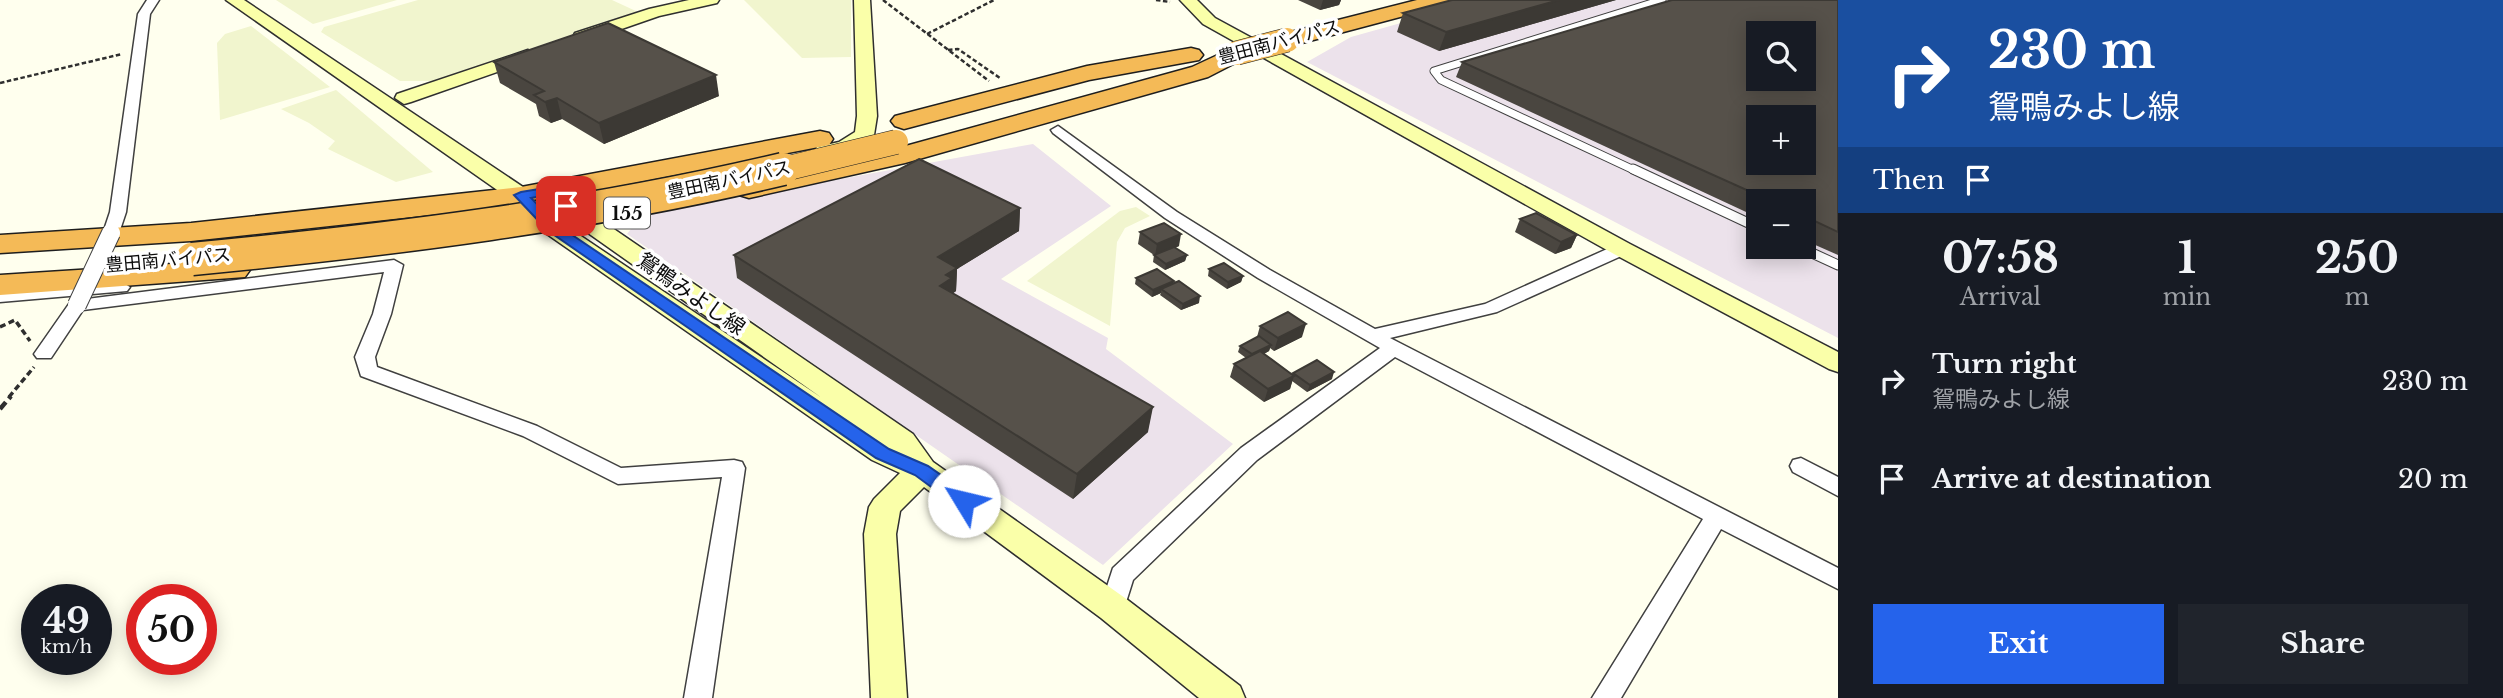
<!DOCTYPE html>
<meta charset="utf-8">
<style>
:root{--surface:#171b24;--page:#20242c;--text:#f1f3f6;--muted:#9ea1a6;--accent:#2563eb}
body{margin:0;font-family:"Libre Baskerville","Noto Sans JP",serif;background:var(--page);color:var(--text);height:100vh;display:flex;flex-direction:column;font-size:26px;white-space:nowrap}
*{box-sizing:border-box;margin:0}
p{font-size:23px;color:var(--muted)}
.icon{flex:none;width:38px;height:38px;fill:none;stroke:currentColor;stroke-width:2;stroke-linecap:round;stroke-linejoin:round}
.map{position:relative;flex:1;overflow:hidden}
.details{display:flex;flex-direction:column;background:var(--surface);width:665px}
.details>*{flex:none}
.banner{background:#1a4fa0;color:#fff;overflow:hidden}
.controls{position:absolute;left:1746px;top:21px;display:grid;gap:14px}
.controls a{display:grid;place-items:center;width:70px;height:70px;border-radius:0px;background:var(--surface);box-shadow:0 4px 18px #0003;font-size:35px}
.speed{position:absolute;left:21px;top:584px;display:flex;gap:14px;font-size:35px;font-weight:700;text-align:center}
.speed>*{display:grid;place-content:center;width:91px;height:91px;border-radius:50%;background:var(--surface);box-shadow:0 4px 18px #0003;line-height:1}
.speed small{font-size:18px;font-weight:400}
.speed .limit{border:10px solid #d22;background:#fff;color:#111}
.pin{position:absolute;display:grid;place-items:center;width:60px;height:60px;color:#fff;margin:-30px;border-radius:14px;box-shadow:0 4px 10px #0006}
.me{position:absolute;width:77px;margin:-38px;rotate:306deg;stroke-linejoin:round;filter:drop-shadow(0 0 5px #0008)}
.turn{display:flex;align-items:center;gap:24px;height:147px;padding:0 35px;font-size:32px}
.turn .icon{width:91px;height:91px;stroke-width:2.5}
.turn b{display:block;font-size:49px;line-height:60px}
.then{display:flex;align-items:center;height:66px;padding:0 35px;background:#0003;gap:14px;font-size:26px}
.eta{display:flex;justify-content:space-evenly;align-items:center;height:119px;text-align:center}
.eta b{font-size:42px;font-weight:700;line-height:49px}
.cta{display:flex;gap:14px;margin-top:auto;padding:14px 35px}
.cta a{flex:1;height:80px;border-radius:0px;background:var(--accent);color:#fff;font-size:28px;font-weight:700;line-height:80px;text-align:center}
.cta a+a{background:var(--page);color:var(--text)}
ul{padding:0;list-style:none}
li{display:flex;align-items:center;gap:21px;height:98px;padding:0 35px}
li div{flex:1}
li b{display:block;font-size:26px}
li em{font-style:normal}
main{display:flex;flex:1;min-height:0}
.map>svg:first-child{display:block}
.industrial{fill:#ece2eb;fill-rule:evenodd}
.farmland{fill:#f1f5ce}
.lines{fill:none;stroke-linecap:round;stroke-linejoin:round}
.lane-far1-casing{stroke:#404040;stroke-width:9}
.lane-casing{stroke:#404040;stroke-width:11}
.street-casing{stroke:#404040;stroke-width:3}
.secondary-casing{stroke:#2f2f2f;stroke-width:3}
.highway-casing{stroke:#1e1e1e;stroke-width:3}
.path-far2{stroke:#2f2f2f;stroke-width:2.5;stroke-dasharray:4.5 2.5;stroke-linecap:butt}
.path-far1{stroke:#2f2f2f;stroke-width:3.5;stroke-dasharray:6 3.5;stroke-linecap:butt}
.path{stroke:#2f2f2f;stroke-width:4.5;stroke-dasharray:9 4.5;stroke-linecap:butt}
.lane-far1{stroke:#fff;stroke-width:7}
.lane{stroke:#fff;stroke-width:9}
.street{fill:#fff;fill-rule:evenodd}
.secondary{fill:#faffa9;fill-rule:evenodd}
.highway{fill:#f4ba57;fill-rule:evenodd}
.street-bridge-casing{stroke:#404040;stroke-width:20;stroke-linecap:butt}
.highway-bridge-far1-casing{stroke:#1e1e1e;stroke-width:25;stroke-linecap:butt}
.highway-bridge-casing{stroke:#1e1e1e;stroke-width:35;stroke-linecap:butt}
.street-bridge{stroke:#fff;stroke-width:18}
.highway-bridge-far1{stroke:#f4ba57;stroke-width:24}
.highway-bridge{stroke:#f4ba57;stroke-width:32}
.wall{fill:#4a4640}
.shaded-wall{fill:#3c3934}
.building{fill:#56514a;stroke:#3c3934;stroke-width:2;fill-rule:evenodd}
.route{fill:#2563eb;stroke:#184099;stroke-width:2}
.labels{text-anchor:middle;stroke-width:7;stroke-linejoin:round;paint-order:stroke}
.far-street-label{font-size:18px;fill:#0d0d0d;stroke:#fff}
.shield{fill:#fff;stroke:#565656;stroke-width:2}
.shield-label{font-size:19px;font-weight:bold;fill:#0d0d0d}
.street-label{font-size:21px;fill:#0d0d0d;stroke:#fff}
</style>
<main>
<div class="map">
<svg width="1838" height="698" viewBox="0 0 1838 698">
<rect width="100%" height="100%" fill="#ffe"/>
<g class="industrial">
<path d="M1483,0H1838V338L1307,62L1351,37ZM1759,33H1804V79H1759ZM1759,117H1804V163H1759ZM1759,201H1804V247H1759Z"/>
<path d="M1033,144L1111,206L1001,279L1108,338L1106,349L1233,444L1103,565L627,234L642,215Z"/>
</g>
<g class="farmland">
<path d="M276,0H397L313,24Z"/>
<path d="M418,0H612L638,12L435,81H400L321,32L324,27Z"/>
<path d="M744,0H851V57L802,58Z"/>
<path d="M251,26L330,87L220,120L217,43L225,34Z"/>
<path d="M336,90L433,172L396,182L328,149L335,141L309,123L281,109Z"/>
<path d="M1136,207L1150,216L1125,228L1117,242L1110,326L1027,281L1120,211Z"/>
</g>
<g class="lines">
<defs>
<path id="lane-far1" d="M1636,171L1441,80L1434,71L1662,0"/>
<g id="lane">
<path d="M1633,169L1759,228"/>
<path d="M1799,247L1838,265"/>
</g>
<g id="street">
<path d="M147,0H159L150,14L126,212L119,233L111,238L103,233L110,212L138,14Z"/>
<path d="M1058,126L1177,212L1270,270L1375,329L1485,304L1616,245H1628L1631,249L1628,253L1497,312L1390,338L1838,568V589L1721,529L1621,698H1592L1703,519L1395,357L1257,460L1133,580L1122,615L1113,618L1104,615L1100,608L1113,568L1241,448L1380,348L1258,278L1165,218L1053,133L1051,130Z"/>
<path d="M394,260L403,265L391,314L375,357L377,367L537,426L621,468L734,460L742,462L745,468L712,698H684L722,477L618,484L523,436L361,376L355,357L373,314L384,272L83,310L51,358H37L34,354L71,301Z"/>
<path d="M121,282L130,287L127,291L0,302V292Z"/>
<path d="M1801,458L1838,477V496L1793,472L1790,466L1793,460Z"/>
</g>
<g id="secondary">
<path d="M226,0H244L529,191L560,222L822,398L554,209L551,204L554,199H570L913,434L933,462L1125,598L1240,686L1245,698H1199L1101,618L924,487L900,511L896,534L907,698H871L864,534L869,507L874,499L900,473L872,460L544,232L513,201Z"/>
<path d="M689,0H719L717,3L659,16L587,41L581,42L573,37L575,33L649,9Z"/>
<path d="M854,0H870L877,116L874,135C862,150 835,160 817,155L814,151L817,147L839,142L855,132L857,116Z"/>
<path d="M1180,0H1197L1215,18L1630,244L1838,352V372L1829,369L1614,254L1203,24Z"/>
<path d="M528,50L537,55L534,59L411,102L404,104L395,98L397,94Z"/>
</g>
<g id="highway">
<path d="M1417,0H1452L1449,4L1287,47L1279,45L1276,40L1279,35Z"/>
<path d="M1237,46L1245,48L1248,53L1245,58L1208,77L905,163L749,198L739,195L735,189L739,183L891,150L1192,67Z"/>
<path d="M1191,48L1199,50L1203,55L1199,60L1089,80L904,129L895,126L891,121L895,116L1087,66Z"/>
<path d="M820,131L829,133L833,139L829,145L521,205L191,241L0,253V235L191,223L521,187Z"/>
<path d="M234,260L245,263L250,270L245,277L0,295V275Z"/>
</g>
</defs>
<use href="#lane-far1" class="lane-far1-casing"/>
<use href="#lane" class="lane-casing"/>
<use href="#street" class="street-casing"/>
<use href="#secondary" class="secondary-casing"/>
<use href="#highway" class="highway-casing"/>
<g class="path-far2">
<path d="M883,0L989,81"/>
<path d="M1156,0L1170,2"/>
<path d="M927,34L994,0"/>
<path d="M948,50L958,49L1000,78"/>
<path d="M0,83L122,54"/>
</g>
<g class="path-far1">
<path d="M0,327L15,320L30,341"/>
<path d="M9,397L34,367"/>
</g>
<path class="path" d="M0,409L11,396"/>
<use href="#lane-far1" class="lane-far1"/>
<use href="#lane" class="lane"/>
<use href="#street" class="street"/>
<use href="#secondary" class="secondary"/>
<use href="#highway" class="highway"/>
<defs>
<path id="street-bridge" d="M77,305L111,233"/>
<g id="highway-bridge-far1">
<path d="M1237,53L1287,40"/>
<path d="M776,171L896,142"/>
</g>
<path id="highway-bridge" d="M192,259C391,240 589,215 783,169"/>
</defs>
<use href="#street-bridge" class="street-bridge-casing"/>
<use href="#highway-bridge-far1" class="highway-bridge-far1-casing"/>
<use href="#highway-bridge" class="highway-bridge-casing"/>
<use href="#street-bridge" class="street-bridge"/>
<use href="#highway-bridge-far1" class="highway-bridge-far1"/>
<use href="#highway-bridge" class="highway-bridge"/>
</g>
<g class="wall">
<path d="M1298,0H1341L1339,5L1320,10Z"/>
<path d="M1452,0H1616L1439,51L1397,32L1403,13Z"/>
<path d="M1838,0V255L1804,240V201H1759V218L1456,77L1462,62Z"/>
<path d="M494,62L719,96L604,144L562,119L551,123L539,116L536,104L500,83Z"/>
<path d="M1020,208L1019,231L957,269L956,291L953,293L1148,432L1073,499L737,278L734,255Z"/>
<path d="M1520,219L1577,235L1571,248L1555,254L1515,232Z"/>
<path d="M1140,232L1179,246L1175,248L1187,255L1185,261L1165,270L1153,262L1154,255L1138,244Z"/>
<path d="M1209,269L1243,276L1241,282L1227,289L1208,276Z"/>
<path d="M1136,278L1174,283L1199,303L1181,310L1160,295L1161,293L1152,297L1135,284Z"/>
<path d="M1260,326L1302,337L1274,351L1270,348L1269,351L1264,354L1292,374L1293,373L1332,379L1307,392L1292,381L1290,389L1264,402L1230,377L1234,364L1246,358L1238,352L1240,346L1257,337Z"/>
</g>
<g class="shaded-wall">
<path d="M1323,0H1341L1339,5L1320,10Z"/>
<path d="M1559,0H1616L1439,51L1446,32Z"/>
<path d="M716,75L719,96L604,144L599,123Z"/>
<path d="M557,98L562,119L551,123L545,102Z"/>
<path d="M1020,208L1019,231L957,269L956,291L952,294L940,286L938,257Z"/>
<path d="M1181,234L1179,246L1155,256L1157,244Z"/>
<path d="M1577,235L1571,248L1555,254L1561,242Z"/>
<path d="M1187,255L1185,261L1165,270L1166,264Z"/>
<path d="M1243,276L1241,282L1227,289L1228,282Z"/>
<path d="M1174,281L1173,288L1161,289V293L1152,297L1153,290Z"/>
<path d="M1200,296L1199,303L1181,310L1183,304Z"/>
<path d="M1306,324L1302,337L1274,351L1278,338Z"/>
<path d="M1271,345L1269,351L1250,361L1252,354Z"/>
<path d="M1334,372L1332,379L1307,392L1310,385Z"/>
<path d="M1294,376L1290,389L1264,402L1268,389Z"/>
<path d="M1153,407L1148,432L1073,499L1077,474Z"/>
</g>
<g class="building">
<path d="M1452,0H1559L1446,32L1403,13Z"/>
<path d="M1672,0H1838V232L1804,216V201H1771L1462,62ZM1759,33H1804V79H1759ZM1759,117H1804V163H1759Z"/>
<path d="M608,23L716,75L599,123L557,98L545,102L534,95L544,91L494,62Z"/>
<path d="M919,159L1020,208L938,257L957,268L946,275L952,278L940,286L1153,407L1077,474L734,255Z"/>
<path d="M1536,213L1577,235L1561,242L1520,219Z"/>
<path d="M1164,223L1181,234L1157,244L1140,232Z"/>
<path d="M1174,247L1187,255L1166,264L1154,255Z"/>
<path d="M1224,263L1243,276L1228,282L1209,269Z"/>
<path d="M1157,269L1174,281L1153,290L1136,278Z"/>
<path d="M1179,281L1200,296L1183,304L1161,289Z"/>
<path d="M1288,312L1306,324L1278,338L1260,326Z"/>
<path d="M1259,336L1271,345L1252,354L1240,346Z"/>
<path d="M1260,351L1294,376L1268,389L1234,364Z"/>
<path d="M1317,360L1334,372L1310,385L1293,373Z"/>
</g>
<path class="route" d="M545,188L572,206L566,210L542,196L531,198L556,224L889,449L928,466L971,496L973,501L971,506H957L915,475L876,458L547,230L514,195L521,192Z"/>
<g class="labels">
<g class="far-street-label">
<text transform="translate(1279 42) rotate(-15)" y="6">豊田南バイパス</text>
<text transform="translate(729 180) rotate(-12)" y="6">豊田南バイパス</text>
<text transform="translate(168 260) rotate(-5)" y="6">豊田南バイパス</text>
</g>
<rect class="shield" x="604" y="197.5" width="46" height="31" rx="5"/>
<g class="shield-label">
<text x="627" y="220">155</text>
</g>
<g class="street-label">
<text transform="translate(691 294) rotate(35)" y="7">鴛鴨みよし線</text>
</g>
</g>
</svg>
<div class="controls">
<a><svg class="icon" aria-label="search" viewBox="0 0 24 24"><circle cx="10" cy="10" r="6"/><path d="M15 15l6 6"/></svg></a>
<a>+</a>
<a>−</a>
</div>
<div class="speed"><div>49<small>km/h</small></div><div class="limit">50</div></div>
<div class="pin" style="left:566px;top:206px;background:#d93025"><svg class="icon" aria-label="arrive" viewBox="0 0 24 24"><path d="M6 21V4h12l-3 4 3 4H6"/></svg></div>
<svg class="me" style="left:964px;top:501px" viewBox="-20 -20 40 40"><circle r="19" fill="#fff"/><path d="M0-13L10 11 0 6-10 11z" fill="#2563eb"/></svg>
</div>
<section class="details">
<div class="banner">
<div class="turn"><svg class="icon" aria-label="right" viewBox="0 0 24 24"><path d="M7 20v-9h11M14 6l5 5-5 5"/></svg><div><b>230 m</b>鴛鴨みよし線</div></div>
<div class="then">Then<svg class="icon" aria-label="arrive" viewBox="0 0 24 24"><path d="M6 21V4h12l-3 4 3 4H6"/></svg></div>
</div>
<div class="eta">
<div><b>07:58</b><p>Arrival</p></div>
<div><b>1</b><p>min</p></div>
<div><b>250</b><p>m</p></div>
</div>
<ul>
<li><svg class="icon" aria-label="right" viewBox="0 0 24 24"><path d="M7 20v-9h11M14 6l5 5-5 5"/></svg><div><b>Turn right</b><p>鴛鴨みよし線</p></div><em>230 m</em></li>
<li><svg class="icon" aria-label="arrive" viewBox="0 0 24 24"><path d="M6 21V4h12l-3 4 3 4H6"/></svg><div><b>Arrive at destination</b></div><em>20 m</em></li>
</ul>
<div class="cta"><a>Exit</a><a>Share</a></div>
</section>
</main>
